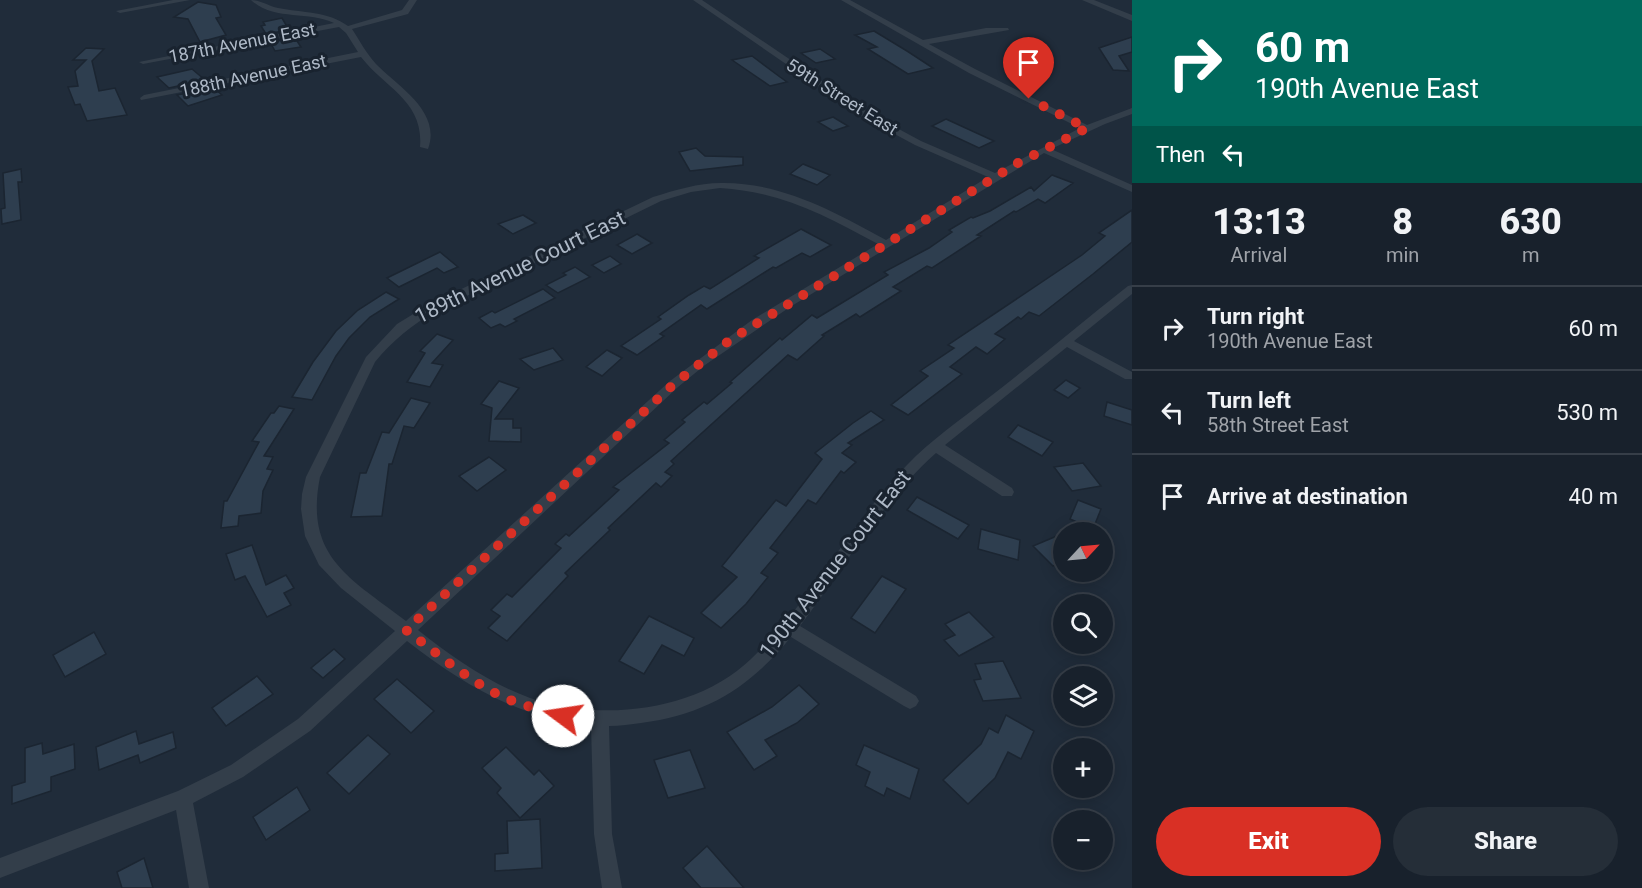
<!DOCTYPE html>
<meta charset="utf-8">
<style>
:root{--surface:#18212c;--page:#252e38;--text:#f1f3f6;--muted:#9fa3a9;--line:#363e48;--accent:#d93025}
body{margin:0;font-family:Roboto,sans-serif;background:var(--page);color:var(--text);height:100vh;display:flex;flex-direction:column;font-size:22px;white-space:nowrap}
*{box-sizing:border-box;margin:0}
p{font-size:20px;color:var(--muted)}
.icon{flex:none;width:33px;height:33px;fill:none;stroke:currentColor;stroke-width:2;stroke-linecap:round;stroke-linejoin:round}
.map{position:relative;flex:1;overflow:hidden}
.panel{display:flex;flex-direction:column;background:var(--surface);width:510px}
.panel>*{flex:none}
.top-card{background:#00695c;color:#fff;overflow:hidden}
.needle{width:39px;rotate:64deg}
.buttons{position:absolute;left:1053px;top:522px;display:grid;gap:12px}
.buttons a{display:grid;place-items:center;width:60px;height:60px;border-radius:50%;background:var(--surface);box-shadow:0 3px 15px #0003,0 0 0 2px var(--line);font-size:30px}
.pin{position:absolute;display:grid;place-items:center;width:51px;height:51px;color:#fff;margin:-62px -26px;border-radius:50% 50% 50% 0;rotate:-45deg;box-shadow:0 0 6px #0007}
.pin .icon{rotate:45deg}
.me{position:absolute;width:66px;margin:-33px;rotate:284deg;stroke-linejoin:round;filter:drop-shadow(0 0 4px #0008)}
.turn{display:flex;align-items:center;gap:21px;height:126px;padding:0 24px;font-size:27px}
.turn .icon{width:78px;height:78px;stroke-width:2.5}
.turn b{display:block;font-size:42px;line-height:51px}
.then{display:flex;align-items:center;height:57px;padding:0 24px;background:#0003;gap:12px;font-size:22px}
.eta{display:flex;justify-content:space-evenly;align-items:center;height:102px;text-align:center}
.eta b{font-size:36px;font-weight:800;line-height:42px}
.cta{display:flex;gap:12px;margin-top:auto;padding:12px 24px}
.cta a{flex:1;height:69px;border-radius:36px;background:var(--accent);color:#fff;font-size:24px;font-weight:800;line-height:69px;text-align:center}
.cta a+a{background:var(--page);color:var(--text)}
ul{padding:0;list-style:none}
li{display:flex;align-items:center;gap:18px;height:84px;padding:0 24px;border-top:2px solid var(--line)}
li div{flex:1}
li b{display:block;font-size:22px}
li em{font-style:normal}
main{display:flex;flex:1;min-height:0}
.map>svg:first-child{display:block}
.building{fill:#2e3e4f;stroke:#1b2531;stroke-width:1.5}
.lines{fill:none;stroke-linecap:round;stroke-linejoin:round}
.minor{fill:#333e4a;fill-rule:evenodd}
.tertiary{fill:#333e4a;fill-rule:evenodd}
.route{stroke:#d93025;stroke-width:10;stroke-dasharray:0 18}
.labels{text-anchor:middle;stroke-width:6;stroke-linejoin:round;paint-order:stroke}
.far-street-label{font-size:18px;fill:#aeb9c7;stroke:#19232f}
.street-label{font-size:21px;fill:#aeb9c7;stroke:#19232f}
</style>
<main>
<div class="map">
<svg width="1132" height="888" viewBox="0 0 1132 888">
<rect width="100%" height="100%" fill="#202c3a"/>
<g class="building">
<path d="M198,2L216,5L221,17L216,18L226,35L200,42L188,19L174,17Z"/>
<path d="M282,18L289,30L266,34L261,26L265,25L263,22Z"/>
<path d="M874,31L907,51L933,68L908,74L868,49L877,47L855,35Z"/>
<path d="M1132,37V52L1119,56L1129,71L1113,70L1099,48Z"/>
<path d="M295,38L301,47L275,51L270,42Z"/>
<path d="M86,48L104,49L92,61L99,91L115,88L127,115L87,121L80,104L75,105L68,87L78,86L75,71L86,60H73Z"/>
<path d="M820,49L835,59L816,63L801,53Z"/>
<path d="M752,56L780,77L787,82L770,86L732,60Z"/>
<path d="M192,69L205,80L169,88L157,77Z"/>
<path d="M214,88L222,95L188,106L177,95Z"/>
<path d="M833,117L848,126L833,131L818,122Z"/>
<path d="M946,119L994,141L979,148L932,126Z"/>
<path d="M696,148L705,156L743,157V165L690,171L679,152Z"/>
<path d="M803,164L830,175L817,185L790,174Z"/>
<path d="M21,169L22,182H18L21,220L2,224L1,209L5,208L3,173Z"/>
<path d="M1052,175L1073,183L1045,203L1038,199L1016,212L1014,211L977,235L981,236L932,268L927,266L893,287L901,291L860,317L856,314L822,335L824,336L797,360L788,355L671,461L674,464L665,472L672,476L661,487L656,483L608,528L610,530L565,573L568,576L507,641L488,628L500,616L491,610L507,594L512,597L561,548L555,544L566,534L569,536L619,490L613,487L669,443L664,440L685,422L682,420L704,402L707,404L732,383L730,382L780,338L782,340L812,315L817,318L888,275L884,272L929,248L952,232L949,230L971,217L973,218L990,211L1031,187L1034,191Z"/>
<path d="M1132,210V242L1093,274L1039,316L1029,312L1021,319L1018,317L995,334L1005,339L987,354L976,347L950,367L962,374L908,415L891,405L928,376L920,371L954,348L948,345L1082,255L1105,236L1099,233Z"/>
<path d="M523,215L536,223L513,234L498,224Z"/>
<path d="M801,229L831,245L810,257L802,253L776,268L773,267L707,309L701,305L660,334L664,336L637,355L621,346L661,319L658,317L689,295L704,286L710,289L759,258L754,256Z"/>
<path d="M637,234L652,243L632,254L617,245Z"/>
<path d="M440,252L458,267L444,273L437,268L399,287L387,278Z"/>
<path d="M610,256L621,264L604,273L592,265Z"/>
<path d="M575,267L590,277L558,293L546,285L566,275L563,273Z"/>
<path d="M543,289L555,298L514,319L517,321L505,327L500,324L491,328L479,318L492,311L495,313Z"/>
<path d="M386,292L399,299L370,317L349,338L336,356L312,400L292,397L313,362L336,331L358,310Z"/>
<path d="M437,334L453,340L432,363L443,365L430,387L407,382L425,353L420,351Z"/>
<path d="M553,348L563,360L534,370L520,359Z"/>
<path d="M607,350L622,358L602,376L586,367Z"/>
<path d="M1066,380L1080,388L1068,398L1054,390Z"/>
<path d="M499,381L519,388L495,419H513V428H521V442L489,441L492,408L481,404Z"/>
<path d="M411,398L430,403L414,428L404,426L392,464H389L382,516L351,517L360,473H366L382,432L389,433Z"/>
<path d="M1107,402L1132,410V425L1104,416Z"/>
<path d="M279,406L294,409L264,456L273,457L267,469L273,470L263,491L261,513L239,516L238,526L221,528L224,501H227L259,442L252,441L271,413H274Z"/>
<path d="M871,411L884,420L848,443L852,445L842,453L856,462L844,473L841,471L816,504L808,500L770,548L778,553L761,573L768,577L746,604L721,628L701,613L737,577L722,566L776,500L786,506L822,459L815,453L853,423Z"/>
<path d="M1018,425L1053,442L1042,456L1008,437Z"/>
<path d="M489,457L506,470L477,491L459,476Z"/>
<path d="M1083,463L1101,486L1072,491L1054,467Z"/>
<path d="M917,497L969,525L958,539L907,510Z"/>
<path d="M1078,500L1101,509L1093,529L1070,519Z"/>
<path d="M981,529L1020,540L1018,560L978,549Z"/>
<path d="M1064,533V561L1053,566L1033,546Z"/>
<path d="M252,545L266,585L286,575L294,588L284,593L291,605L267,617L245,576L235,580L226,554Z"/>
<path d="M882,576L906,589L875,633L851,618Z"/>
<path d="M969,612L994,637L959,656L944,640L955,635L945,624Z"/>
<path d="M649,616L694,638L684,656L662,645L644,674L619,661Z"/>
<path d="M94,632L106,654L65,677L53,655Z"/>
<path d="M334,649L345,659L323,678L311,668Z"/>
<path d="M1003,661L1021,698L983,701L974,680L981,679L975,664Z"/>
<path d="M257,676L273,694L226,726L212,708Z"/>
<path d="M397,679L434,711L411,733L374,699Z"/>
<path d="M799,685L819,704L797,723L765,740L777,756L754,770L727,732L772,707Z"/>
<path d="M1006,715L1034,731L1021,759L1008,752L995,778L968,804L943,780L981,744L989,728L998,733Z"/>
<path d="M136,731L139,744L173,732L176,748L140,763L138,755L99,770L96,747Z"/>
<path d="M368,735L390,754L349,794L327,773Z"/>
<path d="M42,743L43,754L74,744L75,769L51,777V791L12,804V786L25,782V748Z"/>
<path d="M864,745L919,769L910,799L887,788L884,796L865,786L870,772L856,765Z"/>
<path d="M506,747L534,775L539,770L554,786L520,818L497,793L501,788L482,768Z"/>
<path d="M690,750L705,788L668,798L654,760Z"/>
<path d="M297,787L310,810L266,840L253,817Z"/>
<path d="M540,819L542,868L495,871V854L508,853L507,821Z"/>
<path d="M707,846L744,888H701L683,868Z"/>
<path d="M144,858L153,888H122L117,872Z"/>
</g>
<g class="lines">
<g class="minor">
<path d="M173,0H190L120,13L116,11Z"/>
<path d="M251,0C261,0 268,6 278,8C302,13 328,11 348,26L402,10L409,0H417L408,14L352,29C360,41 366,53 376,64C397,86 442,111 428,149L420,147C424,101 385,88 361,57L141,100L140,98L144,95L358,52L346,33L339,27L143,64L139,62L334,23C308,11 273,21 251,0Z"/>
<path d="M693,0H702L869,113L921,141L995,173L1080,128L969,73L841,0H850L923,40L986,28H1008L1009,30L929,44L975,69L1087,125L1132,108V114L1105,124L1051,149L1132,185V192L1044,153L790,307L705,365L678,387L418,630C452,657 489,683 530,698C601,722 696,712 751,659C811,602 849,525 907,465C931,440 960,420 987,399C1035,362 1081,323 1128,286L1132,285V294L1074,341L1132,372V379H1125L1067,347L945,445L1012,488L1014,492L1012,496H1002L936,453C881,502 844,568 800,626L916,696L919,701L916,706L910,709L904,706L791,637C749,688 707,714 641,723C631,724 620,726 609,726L612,834L622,888H602L594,834L591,725C521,720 461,683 407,641L310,731L243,777L193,803L209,888H189L176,810L0,878V858L178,791L231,765L298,719L395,631L341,588L319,565L305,536L301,509L302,494L306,477L366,357L397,324L428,305L653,197C676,190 698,183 721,183C781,182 835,212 886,240L988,177L915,145L863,117ZM720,188C783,192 824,215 878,244L752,320L670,381L406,621C350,578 304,557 320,477L375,362C393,340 412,325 436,311L661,201L691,192Z"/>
</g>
<path class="tertiary" d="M1082,0H1094L1132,15V21Z"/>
</g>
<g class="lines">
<path class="route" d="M563,716C539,709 515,704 493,692C462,675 434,651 406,630L674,384L730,340L1018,163L1087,128L1029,99"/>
</g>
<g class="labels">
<g class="far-street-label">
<text transform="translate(242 43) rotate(-11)" y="6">187th Avenue East</text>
<text transform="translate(253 76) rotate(-12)" y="6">188th Avenue East</text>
<text transform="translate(842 97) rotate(32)" y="6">59th Street East</text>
</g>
<g class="street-label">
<text transform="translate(520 267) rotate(-26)" y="7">189th Avenue Court East</text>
<text transform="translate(835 564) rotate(-52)" y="7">190th Avenue Court East</text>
</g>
</g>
</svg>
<div class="buttons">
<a><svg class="needle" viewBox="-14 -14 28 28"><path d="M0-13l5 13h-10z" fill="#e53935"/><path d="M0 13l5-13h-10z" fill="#9fa3a9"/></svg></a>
<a><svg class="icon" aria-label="search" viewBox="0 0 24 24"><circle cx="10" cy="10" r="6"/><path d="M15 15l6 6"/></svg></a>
<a><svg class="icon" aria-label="layers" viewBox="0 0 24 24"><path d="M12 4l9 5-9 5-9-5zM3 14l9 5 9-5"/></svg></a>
<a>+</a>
<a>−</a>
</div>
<div class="pin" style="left:1029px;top:99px;background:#d93025"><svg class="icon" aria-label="arrive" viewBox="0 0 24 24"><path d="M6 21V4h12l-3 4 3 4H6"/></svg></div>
<svg class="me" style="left:563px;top:716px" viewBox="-20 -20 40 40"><circle r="19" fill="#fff"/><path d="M0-13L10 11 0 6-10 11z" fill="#d93025"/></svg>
</div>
<section class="panel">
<div class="top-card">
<div class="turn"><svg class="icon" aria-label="right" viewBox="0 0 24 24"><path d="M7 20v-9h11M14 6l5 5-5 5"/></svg><div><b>60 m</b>190th Avenue East</div></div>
<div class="then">Then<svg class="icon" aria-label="left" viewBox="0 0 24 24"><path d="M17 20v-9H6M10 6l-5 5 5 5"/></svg></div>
</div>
<div class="eta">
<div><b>13:13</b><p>Arrival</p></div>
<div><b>8</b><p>min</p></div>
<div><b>630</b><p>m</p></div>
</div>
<ul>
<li><svg class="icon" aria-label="right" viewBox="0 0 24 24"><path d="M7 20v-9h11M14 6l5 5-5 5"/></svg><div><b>Turn right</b><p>190th Avenue East</p></div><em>60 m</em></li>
<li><svg class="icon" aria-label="left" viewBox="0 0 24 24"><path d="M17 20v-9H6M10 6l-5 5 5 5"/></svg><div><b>Turn left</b><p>58th Street East</p></div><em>530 m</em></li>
<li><svg class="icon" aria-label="arrive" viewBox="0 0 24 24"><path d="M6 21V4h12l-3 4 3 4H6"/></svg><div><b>Arrive at destination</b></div><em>40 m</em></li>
</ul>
<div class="cta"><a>Exit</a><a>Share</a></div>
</section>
</main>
